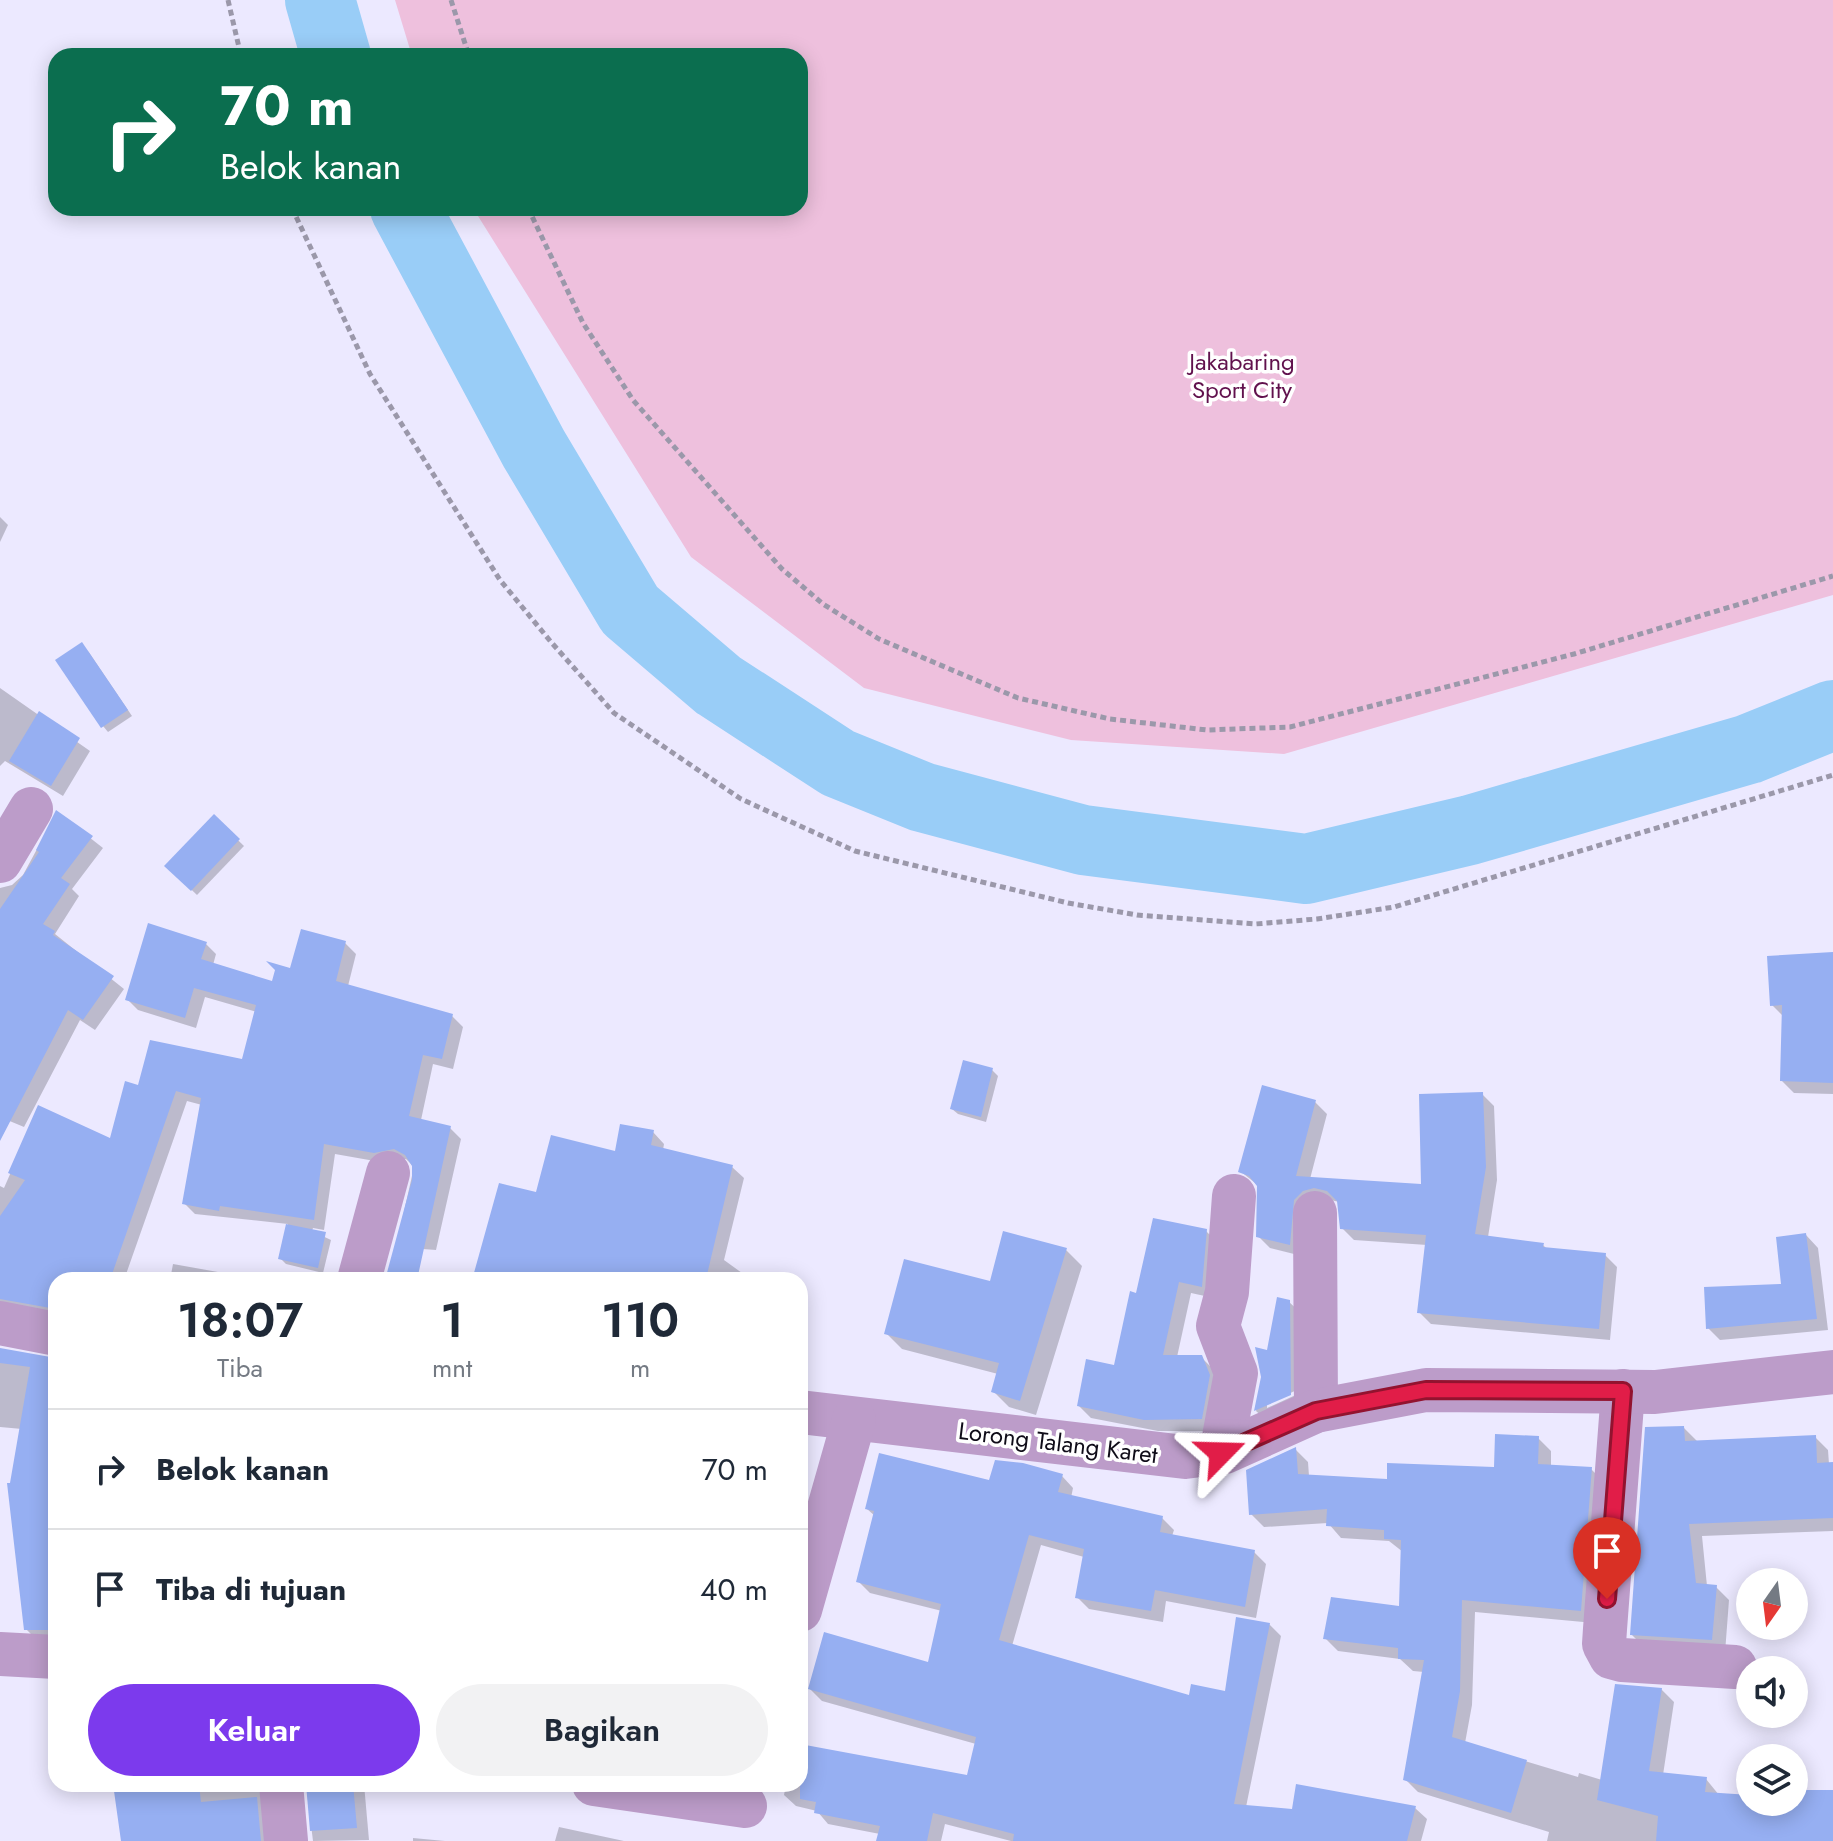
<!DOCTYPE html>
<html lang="id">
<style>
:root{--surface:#fff;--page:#f2f2f3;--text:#1f2937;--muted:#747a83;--line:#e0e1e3;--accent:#7c3aed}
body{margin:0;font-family:Jost,sans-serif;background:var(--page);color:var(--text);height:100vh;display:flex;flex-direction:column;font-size:30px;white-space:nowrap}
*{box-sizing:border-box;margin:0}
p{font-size:26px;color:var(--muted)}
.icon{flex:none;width:44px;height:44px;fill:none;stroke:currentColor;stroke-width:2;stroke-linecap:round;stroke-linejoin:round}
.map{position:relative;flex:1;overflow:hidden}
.drawer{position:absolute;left:48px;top:1272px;width:760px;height:520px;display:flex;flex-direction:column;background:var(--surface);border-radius:24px;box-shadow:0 4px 20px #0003}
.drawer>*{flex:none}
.banner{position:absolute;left:48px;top:48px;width:760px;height:168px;border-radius:24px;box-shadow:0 4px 20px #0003;background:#0b6e4f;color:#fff;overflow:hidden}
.needle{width:52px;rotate:194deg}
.tools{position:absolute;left:1736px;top:1568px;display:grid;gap:16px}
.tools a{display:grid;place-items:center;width:72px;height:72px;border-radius:50%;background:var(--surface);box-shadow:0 4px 20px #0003;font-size:40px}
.pin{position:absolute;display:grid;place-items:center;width:68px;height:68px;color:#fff;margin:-82px -34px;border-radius:50% 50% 50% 0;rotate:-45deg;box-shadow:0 0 8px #0007}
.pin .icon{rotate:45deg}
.me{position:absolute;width:88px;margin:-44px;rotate:68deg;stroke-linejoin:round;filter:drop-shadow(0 0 6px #0008)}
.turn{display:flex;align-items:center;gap:28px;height:168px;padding:0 40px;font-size:36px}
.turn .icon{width:104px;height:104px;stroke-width:2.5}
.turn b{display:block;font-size:56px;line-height:68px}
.eta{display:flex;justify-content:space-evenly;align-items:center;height:136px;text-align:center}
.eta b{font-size:48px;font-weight:600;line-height:56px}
.primary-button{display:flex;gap:16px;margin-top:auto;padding:16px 40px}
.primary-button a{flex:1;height:92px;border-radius:48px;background:var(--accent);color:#fff;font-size:32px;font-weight:600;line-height:92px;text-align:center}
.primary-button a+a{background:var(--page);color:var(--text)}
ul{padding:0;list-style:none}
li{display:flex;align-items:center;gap:24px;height:120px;padding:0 40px;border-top:2px solid var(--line)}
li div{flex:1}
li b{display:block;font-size:30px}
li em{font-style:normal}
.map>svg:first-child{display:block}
.green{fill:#eec0dd}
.shadow{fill:#0003}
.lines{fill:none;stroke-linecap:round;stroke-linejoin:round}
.river{stroke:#99cdf7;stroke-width:70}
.building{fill:#96aff2}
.path{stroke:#9b98aa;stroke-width:5;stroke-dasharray:6 4;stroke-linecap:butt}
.street{stroke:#bc9cc9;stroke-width:44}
.route-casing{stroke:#92132f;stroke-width:20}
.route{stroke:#e11d48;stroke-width:14}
.labels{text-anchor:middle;stroke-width:7;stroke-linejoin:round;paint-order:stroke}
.park-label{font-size:24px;fill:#61114d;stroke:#fff}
.street-label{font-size:24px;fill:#0f0c18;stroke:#fff}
</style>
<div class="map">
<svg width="1833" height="1841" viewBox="0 0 1833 1841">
<rect width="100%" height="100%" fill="#ece9ff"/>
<path class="green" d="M395,0H1833V595L1284,754L1071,740L864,688L691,557L473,208H800V56H412Z"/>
<g class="shadow">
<path d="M0,517L8,525L0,542Z"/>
<path d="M88,651L132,716L108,732L103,726Z"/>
<path d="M0,688L90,751L63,796L5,761L0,766Z"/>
<path d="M57,812L103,848L72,889L79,896L55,934L124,989L95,1030L80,1020L24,1127L0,1117V888L12,885L23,875Z"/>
<path d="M214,817L244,846L197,895L167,866Z"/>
<path d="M205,943L216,954L213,965L273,983L345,943L356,954L348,986L452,1016L463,1027L453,1069L433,1064L421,1120L450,1128L461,1139L436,1250L409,1248L398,1238L414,1167L406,1159L386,1163L335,1154L324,1230L313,1228L312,1231L331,1240L323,1273L286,1264L280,1258L288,1224L195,1214L184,1203L202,1105L187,1101L124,1280H56V1316L0,1303V1186L4,1188L39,1108L111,1141L139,1087L243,1062L257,1012L205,997L196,1028L138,1010L127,999Z"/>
<path d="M1833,954V1094L1794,1093L1782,1081L1784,1017L1772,1005Z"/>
<path d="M992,1070L998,1076L986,1122L958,1114L952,1109Z"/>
<path d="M1482,1094L1494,1106L1497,1180L1488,1237L1543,1245L1548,1250L1605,1255L1617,1267L1610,1340L1431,1324L1419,1312L1427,1245L1354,1240L1342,1228L1339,1202L1327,1199L1302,1256L1270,1248L1258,1236L1259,1186L1240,1171L1315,1102L1327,1114L1310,1179L1423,1186Z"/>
<path d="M653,1132L664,1144L663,1150L732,1167L744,1178L724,1260L742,1273L741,1280H474L538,1194Z"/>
<path d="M1206,1231L1218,1243L1214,1298L1191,1293L1177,1357H1201L1214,1370V1431H1158L1091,1418L1079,1406L1116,1368L1138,1295Z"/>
<path d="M1806,1235L1818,1248L1828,1330L1720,1340L1708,1328L1784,1286Z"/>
<path d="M1066,1250L1082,1266L1036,1415L1009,1407L993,1391L998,1374L902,1349L886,1333Z"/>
<path d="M173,1264L246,1277L249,1280H170Z"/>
<path d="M1289,1302L1300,1312L1299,1389L1267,1404V1408L1300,1393L1266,1420L1256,1411L1263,1377Z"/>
<path d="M0,1351L56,1380V1642L38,1641L26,1629L12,1485L22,1429L0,1427Z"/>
<path d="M1684,1428L1698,1442L1815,1437L1828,1450L1829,1464H1833V1531L1702,1536L1707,1586L1716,1587L1729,1600L1725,1653L1645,1648L1632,1635Z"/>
<path d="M1538,1438L1551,1451V1467L1591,1469L1604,1482L1594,1623L1475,1612L1472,1705L1465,1743L1578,1777L1579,1773L1602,1780L1661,1689L1674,1702L1663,1775L1706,1779L1719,1795L1750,1797V1802H1794V1792H1833V1841H1547L1549,1832L1418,1792L1405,1779L1424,1672L1413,1671L1400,1659L1338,1651L1325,1638L1401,1608L1403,1552L1389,1541L1341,1538L1328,1523L1264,1527L1251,1514L1296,1450L1308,1462L1309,1476L1388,1481L1496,1469Z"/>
<path d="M1062,1476L1073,1488L1071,1498L1162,1518L1174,1530L1172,1536L1254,1552L1266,1564L1256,1618L1166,1601L1163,1622L1089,1609L1077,1597L1084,1557L1041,1545L1012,1646L1191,1697L1227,1694L1269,1624L1281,1636L1246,1807L1294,1811L1415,1808L1427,1819L1421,1841H1011L945,1824L941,1841H878L880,1834L828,1824L817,1811L796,1806L784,1795L786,1784H800V1746L969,1778L976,1744L822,1701L810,1689L929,1664L942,1611L870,1593L858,1581L875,1516L867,1509L990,1483Z"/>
<path d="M115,1784H272L273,1841H123Z"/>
<path d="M306,1784H364L369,1840L313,1841Z"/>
<path d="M559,1827L624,1841H555Z"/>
<path d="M413,1838L445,1841H413Z"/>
</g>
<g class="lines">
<g class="river">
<path d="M320,0L336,56"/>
<path d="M405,208L534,449L630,610L718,685L838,763L922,797L1083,840L1306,869L1470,830L1749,749L1833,715"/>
</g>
</g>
<g class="building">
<path d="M82,642L128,710L101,728L55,660Z"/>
<path d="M39,711L80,738L51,786L9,761Z"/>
<path d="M56,810L93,836L61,878L70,884L43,924L55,931L53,935L114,976L83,1020L68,1010L0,1141V909L39,852L36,850Z"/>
<path d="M214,814L240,839L191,891L164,866Z"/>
<path d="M148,923L207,942L201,959L272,981L275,970L266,961L290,968L301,929L346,941L336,981L453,1014L442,1059L423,1055L409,1116L451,1126L417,1280H385L412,1180V1166L405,1155L394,1149L374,1153L324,1144L314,1220L220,1206L219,1211L182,1204L201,1098L176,1091L110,1280H56V1309L0,1299V1216L25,1180L8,1173L38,1105L110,1138L125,1081L138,1085L150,1040L242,1059L256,1005L194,988L185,1018L125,1000Z"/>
<path d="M1833,952V1083L1780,1081L1782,1005L1770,1006L1767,956Z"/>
<path d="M963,1060L993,1068L981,1117L950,1109Z"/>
<path d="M1262,1085L1316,1100L1296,1176L1421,1184L1419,1094L1483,1092L1486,1167L1475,1234L1544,1243L1543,1247L1606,1253L1599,1329L1417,1313L1426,1235L1340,1229L1337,1201L1327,1191L1314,1188L1303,1191L1294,1200L1290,1245L1256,1237L1257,1186L1249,1176L1238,1172Z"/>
<path d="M620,1124L654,1130L651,1145L733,1165L706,1279L681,1273L680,1280H472L499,1183L536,1192L551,1135L615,1151Z"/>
<path d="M1153,1218L1207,1229L1202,1287L1179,1282L1163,1355H1202L1210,1375L1202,1419L1144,1420L1077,1406L1086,1359L1114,1365L1130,1291L1136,1293Z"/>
<path d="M286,1224L326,1232L318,1268L278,1259Z"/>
<path d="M1003,1231L1067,1248L1020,1401L991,1392L999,1363L884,1334L904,1259L990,1281Z"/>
<path d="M1806,1233L1817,1319L1706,1329L1704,1287L1781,1284L1776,1237Z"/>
<path d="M1277,1297L1290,1300L1291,1395L1254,1411L1261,1377L1255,1347L1267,1350Z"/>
<path d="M0,1348L56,1358V1630H24L7,1483H10L30,1367L0,1363Z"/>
<path d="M1684,1426L1685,1441L1816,1435L1817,1463L1833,1462V1518L1689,1524L1696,1583L1717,1585L1712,1640L1630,1635L1645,1427Z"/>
<path d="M1495,1434L1539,1436L1538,1464L1592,1467L1581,1611L1462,1600L1460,1691L1452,1737L1527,1760L1511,1813L1403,1780L1424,1660L1398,1659V1648L1323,1639L1331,1597L1399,1606L1401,1540L1384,1539V1530L1326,1526L1327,1509L1249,1515L1246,1470L1296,1447L1298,1474L1387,1479V1463L1494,1467Z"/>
<path d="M879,1453L989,1480L995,1460L1023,1463L1063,1474L1058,1492L1163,1516L1160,1532L1255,1550L1245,1607L1155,1590L1151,1611L1075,1598L1084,1549L1029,1535L999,1640L1189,1695L1191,1684L1225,1691L1236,1617L1270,1623L1234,1804L1292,1809L1296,1784L1416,1806L1407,1841H1013L1014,1834L933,1813L927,1841H876L880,1826L814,1813L816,1802L800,1799V1744L967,1775L976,1737L808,1689L824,1632L928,1662L941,1604L856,1582L874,1511L865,1509Z"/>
<path d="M1615,1684L1662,1688L1649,1771L1707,1777L1705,1792L1750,1795V1802H1794V1790H1833V1841H1656L1658,1816L1597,1800Z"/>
<path d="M113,1784H199L201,1802L257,1797L261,1841H121Z"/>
<path d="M306,1784H353L357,1828L310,1831Z"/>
</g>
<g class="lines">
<g class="path">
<path d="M228,0L241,56"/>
<path d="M451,0L469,56"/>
<path d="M292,208L370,374L500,580L551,642L614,713L741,799L855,851L1068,903L1137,915L1255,924L1317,919L1394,907L1833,775"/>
<path d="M528,208L583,323L633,400L782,569L823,604L879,639L1018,698L1110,719L1207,730L1290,727L1574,654L1833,576"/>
</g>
<g class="street">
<path d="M0,861L31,809"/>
<path d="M1315,1213L1316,1411"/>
<path d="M359,1280L388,1173"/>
<path d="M0,1323L56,1334"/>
<path d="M1623,1391L1605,1629L1604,1644L1611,1657L1622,1660L1735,1667"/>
<path d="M800,1412L1185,1457L1225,1452L1316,1411L1426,1390L1655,1392L1833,1372"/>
<path d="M1221,1453L1236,1373L1218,1326L1227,1292L1234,1196"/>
<path d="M800,1610L854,1420"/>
<path d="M0,1654L56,1657"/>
<path d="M281,1784L286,1841"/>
<path d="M594,1784L745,1806"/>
</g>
</g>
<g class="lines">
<defs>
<path id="route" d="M1221,1453L1316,1411L1426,1390L1623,1391L1607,1599"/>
</defs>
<use href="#route" class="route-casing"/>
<use href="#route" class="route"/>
</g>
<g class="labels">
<g class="park-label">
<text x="1242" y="370">Jakabaring<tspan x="1242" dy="28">Sport City</tspan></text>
</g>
<g class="street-label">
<text transform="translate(1058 1443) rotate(7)" y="8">Lorong Talang Karet</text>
</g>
</g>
</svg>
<div class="tools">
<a><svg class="needle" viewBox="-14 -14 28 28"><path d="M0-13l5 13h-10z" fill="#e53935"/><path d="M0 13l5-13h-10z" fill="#747a83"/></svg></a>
<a><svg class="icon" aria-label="sound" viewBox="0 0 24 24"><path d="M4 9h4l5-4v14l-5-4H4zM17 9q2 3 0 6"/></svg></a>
<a><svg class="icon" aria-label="layers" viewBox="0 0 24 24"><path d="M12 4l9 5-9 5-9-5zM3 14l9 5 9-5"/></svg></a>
</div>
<div class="pin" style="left:1607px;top:1599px;background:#d93025"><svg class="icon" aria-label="arrive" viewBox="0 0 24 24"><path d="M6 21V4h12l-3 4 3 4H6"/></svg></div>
<svg class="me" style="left:1221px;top:1453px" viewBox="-20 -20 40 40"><path d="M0-17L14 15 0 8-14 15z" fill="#e11d48" stroke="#fff" stroke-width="4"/></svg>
<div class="banner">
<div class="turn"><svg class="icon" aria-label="right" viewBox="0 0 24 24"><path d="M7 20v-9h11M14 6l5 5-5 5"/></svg><div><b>70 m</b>Belok kanan</div></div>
</div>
<section class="drawer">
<div class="eta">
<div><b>18:07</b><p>Tiba</p></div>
<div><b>1</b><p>mnt</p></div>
<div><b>110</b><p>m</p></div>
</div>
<ul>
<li><svg class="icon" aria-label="right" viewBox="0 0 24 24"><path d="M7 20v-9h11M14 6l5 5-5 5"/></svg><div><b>Belok kanan</b></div><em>70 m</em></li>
<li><svg class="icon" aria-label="arrive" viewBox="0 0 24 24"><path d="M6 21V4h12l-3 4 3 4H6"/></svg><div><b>Tiba di tujuan</b></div><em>40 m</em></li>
</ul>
<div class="primary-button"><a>Keluar</a><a>Bagikan</a></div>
</section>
</div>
